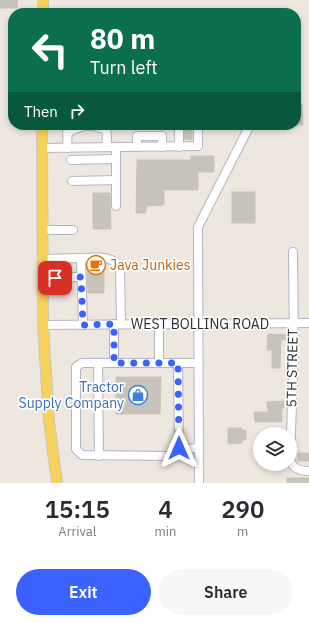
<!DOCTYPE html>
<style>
:root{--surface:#fff;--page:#f7f7f7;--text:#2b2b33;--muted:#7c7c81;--accent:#3b61ff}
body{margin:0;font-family:"IBM Plex Sans",sans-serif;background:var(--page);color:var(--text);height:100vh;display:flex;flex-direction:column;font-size:15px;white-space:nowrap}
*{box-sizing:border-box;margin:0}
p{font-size:13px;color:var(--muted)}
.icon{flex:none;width:22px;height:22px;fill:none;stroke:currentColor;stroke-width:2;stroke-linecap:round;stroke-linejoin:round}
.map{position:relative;height:483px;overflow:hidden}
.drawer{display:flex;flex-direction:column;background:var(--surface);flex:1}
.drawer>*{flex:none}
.hud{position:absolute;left:8px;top:8px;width:293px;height:122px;border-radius:16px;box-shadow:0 2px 6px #0003;background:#0b6e4f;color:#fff;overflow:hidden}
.controls{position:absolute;left:253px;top:427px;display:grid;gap:8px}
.controls a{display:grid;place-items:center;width:44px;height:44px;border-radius:50%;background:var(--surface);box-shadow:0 2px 6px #0003;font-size:20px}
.pin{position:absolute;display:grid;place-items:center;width:34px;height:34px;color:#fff;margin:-17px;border-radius:8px;box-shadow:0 2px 6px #0006}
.me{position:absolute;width:44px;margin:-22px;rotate:0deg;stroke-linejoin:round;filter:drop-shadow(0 0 3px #0008)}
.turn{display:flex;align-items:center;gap:14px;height:84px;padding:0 16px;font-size:18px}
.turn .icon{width:52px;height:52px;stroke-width:2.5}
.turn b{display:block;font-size:28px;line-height:34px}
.then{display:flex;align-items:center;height:38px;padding:0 16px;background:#0003;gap:8px;font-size:15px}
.eta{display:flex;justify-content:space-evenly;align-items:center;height:68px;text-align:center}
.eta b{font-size:24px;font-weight:600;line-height:28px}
.button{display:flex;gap:8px;margin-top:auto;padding:8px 16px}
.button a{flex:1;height:46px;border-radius:24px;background:var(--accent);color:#fff;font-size:16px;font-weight:600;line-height:46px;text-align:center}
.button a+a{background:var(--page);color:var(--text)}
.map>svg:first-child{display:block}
.building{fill:#c7c2ba;stroke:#cac4b8}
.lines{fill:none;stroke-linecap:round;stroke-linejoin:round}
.minor-casing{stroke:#b3b5c0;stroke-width:10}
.major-casing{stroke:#c8c8c8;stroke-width:12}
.minor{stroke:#fff;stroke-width:8}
.major{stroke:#f6d15c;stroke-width:10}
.route{stroke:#3b61ff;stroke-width:7;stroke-dasharray:0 12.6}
.labels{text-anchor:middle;stroke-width:3.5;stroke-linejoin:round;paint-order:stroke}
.food-label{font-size:14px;fill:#c56008;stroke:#fff;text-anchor:start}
.street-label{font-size:14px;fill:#2d2d2d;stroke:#fff}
.shop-label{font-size:14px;fill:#366cbe;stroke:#fff;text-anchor:end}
</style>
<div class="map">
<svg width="309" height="483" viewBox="0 0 309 483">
<rect width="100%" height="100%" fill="#eee7df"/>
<g class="building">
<path d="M0,0H18L17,8H0Z"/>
<path d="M302,104L303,125H296V105Z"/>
<path d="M184,125H192V140L184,139Z"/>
<path d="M191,156H214V172H198V190H164V205L146,206V213H136L137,160H191Z"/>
<rect x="232" y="192" width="23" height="31"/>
<path d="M93,193H110L111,229H93Z"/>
<path d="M87,263L104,264V293H88Z"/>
<path d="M268,334L287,335L286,340H281L280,368H272V350H267Z"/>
<path d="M116,377H161L160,414H116Z"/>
<path d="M284,401V408H282V422H255L254,412H268L267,402Z"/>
<path d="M228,428H242V430H246V440H242V443L228,444Z"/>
<rect x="298" y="453" width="11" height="8"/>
<rect x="287" y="478" width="22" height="5"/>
</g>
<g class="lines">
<defs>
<g id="minor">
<path d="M67,133C82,125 90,123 106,130L107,137L106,147"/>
<path d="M137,147V136H162V147"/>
<path d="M179,147V125"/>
<path d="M42,148L198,146V125"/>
<path d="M67,148L68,125"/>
<path d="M71,160L116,159"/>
<path d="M72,181L116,180"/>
<path d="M116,206V147"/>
<path d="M42,230H73"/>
<path d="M293,252L294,349L290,460C293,469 300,471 309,471"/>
<path d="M81,258C95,258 112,254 120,268L121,324"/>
<path d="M43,259L81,258L83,325"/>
<path d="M43,278L81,277"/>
<path d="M114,324V363H82L76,367V449L82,455L170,456L179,449L199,448"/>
<path d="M159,324V363"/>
<path d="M43,325L309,323"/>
<path d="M98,363L99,456"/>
<path d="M114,363H178"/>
<path d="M179,449L178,363H198"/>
<path d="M199,483L198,227L250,125"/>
</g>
<g id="major">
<path d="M43,13V0"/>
<path d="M42,125L43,325L49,421L57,483"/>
</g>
</defs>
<use href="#minor" class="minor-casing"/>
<use href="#major" class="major-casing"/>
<use href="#minor" class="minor"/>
<use href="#major" class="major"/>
</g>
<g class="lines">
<path class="route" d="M55,278L81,277L83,325L114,324V363H178L179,448"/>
</g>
<defs>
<symbol id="cafe-ring" viewBox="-11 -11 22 22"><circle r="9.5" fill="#fff" stroke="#e8710a" stroke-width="1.5"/><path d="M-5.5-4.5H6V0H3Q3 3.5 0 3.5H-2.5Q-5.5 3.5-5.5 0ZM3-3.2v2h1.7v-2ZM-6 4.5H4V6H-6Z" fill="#e8710a"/></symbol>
<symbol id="shop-ring" viewBox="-11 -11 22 22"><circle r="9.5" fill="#fff" stroke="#3f7fe0" stroke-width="1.5"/><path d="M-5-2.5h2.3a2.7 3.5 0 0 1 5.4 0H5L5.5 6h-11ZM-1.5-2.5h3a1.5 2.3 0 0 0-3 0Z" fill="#3f7fe0"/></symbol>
</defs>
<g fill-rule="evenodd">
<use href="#cafe-ring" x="85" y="254" width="22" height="22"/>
<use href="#shop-ring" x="127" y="384" width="22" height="22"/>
</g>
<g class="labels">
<g class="food-label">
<text x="110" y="270">Java Junkies</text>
</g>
<g class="street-label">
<text x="200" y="329">WEST BOLLING ROAD</text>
<text transform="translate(292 368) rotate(-89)" y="5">5TH STREET</text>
</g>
<g class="shop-label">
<text x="124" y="392">Tractor<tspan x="124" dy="16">Supply Company</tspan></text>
</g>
</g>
</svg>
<div class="controls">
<a><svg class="icon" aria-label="layers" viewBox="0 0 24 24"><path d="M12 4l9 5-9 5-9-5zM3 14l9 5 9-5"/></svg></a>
</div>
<div class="pin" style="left:55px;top:278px;background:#d93025"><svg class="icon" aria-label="arrive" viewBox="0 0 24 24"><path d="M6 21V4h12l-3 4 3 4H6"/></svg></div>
<svg class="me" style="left:179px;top:448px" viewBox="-20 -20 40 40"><path d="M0-17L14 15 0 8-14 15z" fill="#3b61ff" stroke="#fff" stroke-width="4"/></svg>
<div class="hud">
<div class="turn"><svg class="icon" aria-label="left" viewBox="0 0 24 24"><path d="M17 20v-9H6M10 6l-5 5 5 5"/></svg><div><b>80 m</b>Turn left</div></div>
<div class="then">Then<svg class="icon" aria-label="right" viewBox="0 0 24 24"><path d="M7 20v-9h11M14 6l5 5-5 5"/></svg></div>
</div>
</div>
<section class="drawer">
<div class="eta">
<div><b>15:15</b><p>Arrival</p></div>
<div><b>4</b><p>min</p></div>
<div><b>290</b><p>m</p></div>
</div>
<div class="button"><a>Exit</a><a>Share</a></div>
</section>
